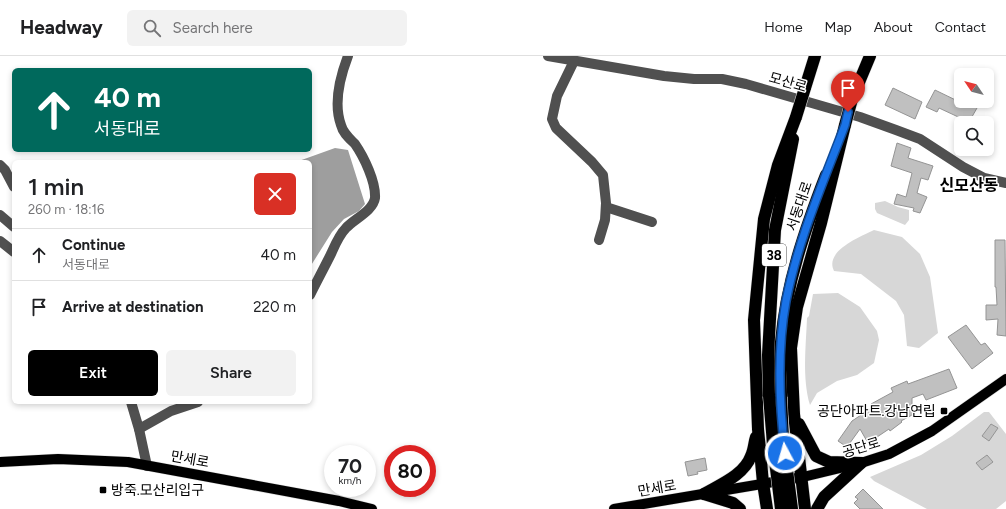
<!DOCTYPE html>
<meta charset="utf-8">
<style>
:root{--surface:#fff;--page:#f2f2f2;--text:#202124;--muted:#757577;--line:#e0e0e0;--accent:#000}
body{margin:0;font-family:Figtree,"Noto Sans KR",sans-serif;background:var(--page);color:var(--text);height:100vh;display:flex;flex-direction:column;font-size:15px;white-space:nowrap}
*{box-sizing:border-box;margin:0}
p{font-size:13px;color:var(--muted)}
.icon{flex:none;width:22px;height:22px;fill:none;stroke:currentColor;stroke-width:2;stroke-linecap:round;stroke-linejoin:round}
.map{position:relative;flex:1;overflow:hidden}
.side{position:absolute;left:12px;top:104px;width:300px;height:244px;display:flex;flex-direction:column;background:var(--surface);border-radius:6px;box-shadow:0 2px 6px #0003}
.side>*{flex:none}
.guide{position:absolute;left:12px;top:12px;width:300px;height:84px;border-radius:6px;box-shadow:0 2px 6px #0003;background:#00695c;color:#fff;overflow:hidden}
.needle{width:26px;rotate:305deg}
.tools{position:absolute;left:954px;top:12px;display:grid;gap:8px}
.tools a{display:grid;place-items:center;width:40px;height:40px;border-radius:6px;background:var(--surface);box-shadow:0 2px 6px #0003;font-size:20px}
.speed{position:absolute;left:324px;top:389px;display:flex;gap:8px;font-size:20px;font-weight:700;text-align:center}
.speed>*{display:grid;place-content:center;width:52px;height:52px;border-radius:50%;background:var(--surface);box-shadow:0 2px 6px #0003;line-height:1}
.speed small{font-size:10px;font-weight:400}
.speed .limit{border:6px solid #d22;background:#fff;color:#111}
.pin{position:absolute;display:grid;place-items:center;width:34px;height:34px;color:#fff;margin:-41px -17px;border-radius:50% 50% 50% 0;rotate:-45deg;box-shadow:0 0 4px #0007}
.pin .icon{rotate:45deg}
.me{position:absolute;width:44px;margin:-22px;rotate:354deg;stroke-linejoin:round;filter:drop-shadow(0 0 3px #0008)}
.turn{display:flex;align-items:center;gap:14px;height:84px;padding:0 16px;font-size:18px}
.turn .icon{width:52px;height:52px;stroke-width:2.5}
.turn b{display:block;font-size:28px;line-height:34px}
.round{display:grid;place-items:center;flex:none;width:42px;height:42px;border-radius:6px;background:var(--page)}
.headline{display:flex;align-items:center;justify-content:space-between;height:68px;padding:0 16px}
h1{font-size:24px;font-weight:600;line-height:30px}
.action{display:flex;gap:8px;margin-top:auto;padding:8px 16px}
.action a{flex:1;height:46px;border-radius:6px;background:var(--accent);color:#fff;font-size:16px;font-weight:600;line-height:46px;text-align:center}
.action a+a{background:var(--page);color:var(--text)}
ul{padding:0;list-style:none}
li{display:flex;align-items:center;gap:12px;height:52px;padding:0 16px;border-top:1px solid var(--line)}
li div{flex:1}
li b{display:block;font-size:15px}
li em{font-style:normal}
header{display:flex;align-items:center;gap:24px;box-sizing:border-box;height:56px;padding:0 20px;background:var(--surface);border-bottom:1px solid var(--line)}
header strong{font-size:19px}
nav{display:flex;gap:22px;margin-inline-start:auto;font-size:14px}
.search{width:280px;height:36px;background:var(--page);display:flex;align-items:center;gap:10px;box-sizing:border-box;padding:0 14px;border-radius:6px;color:var(--muted);font-size:15px}
.map>svg:first-child{display:block}
.green{fill:#d7d7d7}
.water{fill:#9e9e9e}
.building{fill:#c0c0c0;stroke:#949494}
.lines{fill:none;stroke-linecap:round;stroke-linejoin:round}
.major-casing{stroke:#dbdbdb;stroke-width:11}
.highway-casing{stroke:#dbdbdb;stroke-width:13}
.minor{stroke:#505050;stroke-width:10}
.major{stroke:#000;stroke-width:10}
.highway{stroke:#000;stroke-width:12}
.highway-bridge-casing{stroke:#dbdbdb;stroke-width:13;stroke-linecap:butt}
.highway-bridge{stroke:#000;stroke-width:12}
.route-casing{stroke:#114b97;stroke-width:10}
.route{stroke:#1a73e8;stroke-width:7}
.poi-dot{fill:#000;stroke:#fff;stroke-width:1.5}
.labels{text-anchor:middle;stroke-width:3;stroke-linejoin:round;paint-order:stroke}
.shield{fill:#fff;stroke:#4c4c4c;stroke-width:1}
.shield-label{font-size:13px;font-weight:bold;fill:#000}
.street-label{font-size:14px;fill:#000;stroke:#fff}
.poi-label{font-size:14px;fill:#000;stroke:#fff;text-anchor:end}
.quarter-label{font-size:16px;font-weight:bold;fill:#000;stroke:#fff}
</style>
<header>
<strong>Headway</strong>
<div class="search"><svg class="icon" aria-label="search" viewBox="0 0 24 24"><circle cx="10" cy="10" r="6"/><path d="M15 15l6 6"/></svg>Search here</div>
<nav><a>Home</a><a>Map</a><a>About</a><a>Contact</a></nav>
</header>
<div class="map">
<svg width="1006" height="453" viewBox="0 0 1006 453">
<rect width="100%" height="100%" fill="#fff"/>
<g class="green">
<path d="M885,145L898,151L909,154V164L905,169L877,157L875,153V147Z"/>
<path d="M874,174L902,181L920,198L930,221L938,277L919,292L907,290L904,259L896,245L861,218L834,215C824,195 860,181 874,174Z"/>
<path d="M838,237L860,251L877,275L879,284L874,307L857,319L837,325L817,337L810,349C802,322 806,290 807,262L809,260L813,238Z"/>
<path d="M984,356H989L1006,378V445L996,453H927L874,425L870,421L921,399L952,380Z"/>
</g>
<path class="water" d="M335,92L348,94L365,148L359,155L344,163L332,176L310,211V106H296Z"/>
<g class="building">
<path d="M893,32L922,46L915,63L885,49Z"/>
<path d="M935,34L970,51L974,45H981L969,66L939,52L937,56L926,51Z"/>
<path d="M897,87L911,92L908,102L933,110L928,124L921,122L917,137L927,141L920,157L913,155L914,152L894,148L897,138L906,141L912,117L891,110Z"/>
<path d="M995,184H1005L1006,280L997,279L998,263L986,264V249H997L996,231H995Z"/>
<path d="M966,269L981,289L985,287L993,297L972,313L948,281Z"/>
<path d="M949,313L957,332L926,344L923,338L912,342V359L901,365L902,366L890,375L889,373L868,387L860,373L847,391L838,385L852,365L873,351L871,348L893,336L891,332L907,325L908,328Z"/>
<path d="M991,368L998,372L989,385L982,380Z"/>
<path d="M987,399L993,406L982,414L976,407Z"/>
<path d="M705,402L707,414L697,416L698,418L688,420L685,406Z"/>
<path d="M863,433L883,453H860L854,447L858,443L855,441Z"/>
</g>
<g class="lines">
<defs>
<g id="major">
<path d="M0,406L58,403L128,406L339,445L372,453"/>
<path d="M614,453L803,421L861,407L889,398L932,375L1006,323"/>
</g>
<g id="highway">
<path d="M805,32L815,0"/>
<path d="M852,43L870,0"/>
<path d="M769,340L768,299L775,174L793,83"/>
<path d="M781,341C781,322 779,304 781,286C786,228 805,173 826,119"/>
<path d="M799,368L816,400L829,406L861,407"/>
<path d="M704,438C721,428 744,419 751,400C754,394 754,387 756,381"/>
<path d="M704,438L733,447L740,453"/>
<path d="M767,453L763,427L758,373L754,264L764,163L778,109L796,61"/>
<path d="M805,453L794,358L791,292L797,251L821,167L845,69"/>
<path d="M817,453L824,441L861,407"/>
</g>
</defs>
<use href="#major" class="major-casing"/>
<use href="#highway" class="highway-casing"/>
<g class="minor">
<path d="M548,0L664,20L694,23H722L746,28L860,61L896,74L920,83L963,111L984,122L1006,127"/>
<path d="M574,5L557,40L552,63L556,72L592,106L603,119L606,147L605,164L599,184"/>
<path d="M0,109L5,114L14,131"/>
<path d="M606,151L652,166"/>
<path d="M0,159L14,171"/>
<path d="M0,185L14,196"/>
<path d="M310,239C317,225 324,212 331,198C335,189 339,179 346,172C354,163 373,155 375,142C376,126 364,101 355,88C349,82 343,77 341,69C333,47 340,21 348,0"/>
<path d="M131,346L139,373L147,410"/>
<path d="M139,373L171,355L198,346"/>
</g>
<use href="#major" class="major"/>
<use href="#highway" class="highway"/>
<defs>
<g id="highway-bridge">
<path d="M796,61L805,32"/>
<path d="M845,69L852,43"/>
<path d="M769,340L773,388L781,453"/>
<path d="M781,341L783,383L792,453"/>
</g>
</defs>
<use href="#highway-bridge" class="highway-bridge-casing"/>
<use href="#highway-bridge" class="highway-bridge"/>
</g>
<g class="lines">
<defs>
<path id="route" d="M785,397C779,347 777,294 786,245C798,184 823,127 845,69L848,56"/>
</defs>
<use href="#route" class="route-casing"/>
<use href="#route" class="route"/>
</g>
<g class="poi-dot">
<rect x="940" y="351" width="8" height="8" rx="2"/>
<rect x="99" y="430" width="8" height="8" rx="2"/>
</g>
<g class="labels">
<rect class="shield" x="762" y="188" width="24" height="22" rx="3"/>
<g class="shield-label">
<text x="774" y="204">38</text>
</g>
<g class="street-label">
<text transform="translate(788 26) rotate(16)" y="5">모산로</text>
<text transform="translate(799 150) rotate(-71)" y="5">서동대로</text>
<text transform="translate(861 391) rotate(-17)" y="5">공단로</text>
<text transform="translate(190 403) rotate(10)" y="5">만세로</text>
<text transform="translate(657 432) rotate(-10)" y="5">만세로</text>
</g>
<g class="poi-label">
<text x="936" y="360">공단아파트.강남연립</text>
<text x="111" y="439" text-anchor="start">방죽.모산리입구</text>
</g>
<g class="quarter-label">
<text x="969" y="135">신모산동</text>
</g>
</g>
</svg>
<div class="tools">
<a><svg class="needle" viewBox="-14 -14 28 28"><path d="M0-13l5 13h-10z" fill="#e53935"/><path d="M0 13l5-13h-10z" fill="#757577"/></svg></a>
<a><svg class="icon" aria-label="search" viewBox="0 0 24 24"><circle cx="10" cy="10" r="6"/><path d="M15 15l6 6"/></svg></a>
</div>
<div class="speed"><div>70<small>km/h</small></div><div class="limit">80</div></div>
<div class="pin" style="left:848px;top:56px;background:#d93025"><svg class="icon" aria-label="arrive" viewBox="0 0 24 24"><path d="M6 21V4h12l-3 4 3 4H6"/></svg></div>
<svg class="me" style="left:785px;top:397px" viewBox="-20 -20 40 40"><circle r="17" fill="#1a73e8" stroke="#fff" stroke-width="3"/><path d="M0-11L8 9 0 5-8 9z" fill="#fff"/></svg>
<div class="guide">
<div class="turn"><svg class="icon" aria-label="ahead" viewBox="0 0 24 24"><path d="M12 20V5M6 11l6-6 6 6"/></svg><div><b>40 m</b>서동대로</div></div>
</div>
<section class="side">
<div class="headline"><div><h1>1 min</h1><p>260 m · 18:16</p></div><a class="round" style="background:#d93025;color:#fff"><svg class="icon" aria-label="close" viewBox="0 0 24 24"><path d="M6 6l12 12M18 6L6 18"/></svg></a></div>
<ul>
<li><svg class="icon" aria-label="ahead" viewBox="0 0 24 24"><path d="M12 20V5M6 11l6-6 6 6"/></svg><div><b>Continue</b><p>서동대로</p></div><em>40 m</em></li>
<li><svg class="icon" aria-label="arrive" viewBox="0 0 24 24"><path d="M6 21V4h12l-3 4 3 4H6"/></svg><div><b>Arrive at destination</b></div><em>220 m</em></li>
</ul>
<div class="action"><a>Exit</a><a>Share</a></div>
</section>
</div>
